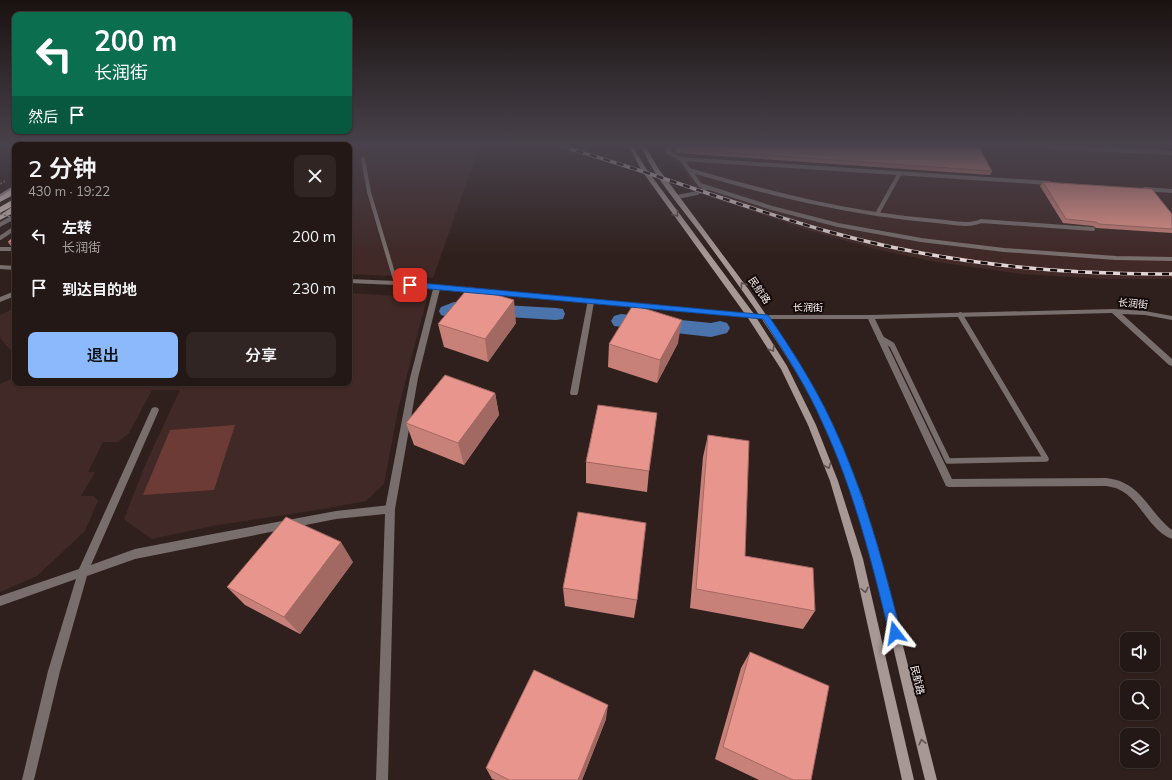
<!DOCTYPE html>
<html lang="zh">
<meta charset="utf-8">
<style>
:root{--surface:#241816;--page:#302523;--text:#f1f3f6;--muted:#a3a0a1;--line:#413735;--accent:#8bb9fc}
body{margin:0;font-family:Mulish,"Noto Sans SC",sans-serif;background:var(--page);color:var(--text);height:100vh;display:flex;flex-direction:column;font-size:15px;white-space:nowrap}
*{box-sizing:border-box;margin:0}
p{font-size:13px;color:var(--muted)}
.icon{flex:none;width:22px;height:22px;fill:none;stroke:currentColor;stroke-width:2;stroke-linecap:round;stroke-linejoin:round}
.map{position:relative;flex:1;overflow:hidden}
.details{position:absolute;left:12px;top:142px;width:340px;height:244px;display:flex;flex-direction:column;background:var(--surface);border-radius:8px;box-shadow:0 1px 3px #0004,0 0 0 1px var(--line)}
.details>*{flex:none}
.guide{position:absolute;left:12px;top:12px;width:340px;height:122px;border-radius:8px;box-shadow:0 1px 3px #0004,0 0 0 1px var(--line);background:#0b6e4f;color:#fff;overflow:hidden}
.controls{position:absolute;left:1120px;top:632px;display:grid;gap:8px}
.controls a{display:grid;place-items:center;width:40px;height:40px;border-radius:8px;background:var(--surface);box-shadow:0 1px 3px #0004,0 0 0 1px var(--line);font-size:20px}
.pin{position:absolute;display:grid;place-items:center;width:34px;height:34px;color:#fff;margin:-17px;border-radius:8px;box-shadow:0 2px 6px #0006}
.me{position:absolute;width:44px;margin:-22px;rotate:346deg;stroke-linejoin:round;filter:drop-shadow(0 0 3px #0008)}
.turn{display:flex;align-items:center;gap:14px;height:84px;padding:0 16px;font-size:18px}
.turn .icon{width:52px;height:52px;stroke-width:2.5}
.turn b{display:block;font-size:28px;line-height:34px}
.then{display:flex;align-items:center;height:38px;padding:0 16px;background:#0003;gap:8px;font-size:15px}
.round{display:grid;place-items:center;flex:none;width:42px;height:42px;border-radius:8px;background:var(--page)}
.head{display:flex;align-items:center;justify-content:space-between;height:68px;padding:0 16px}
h1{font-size:24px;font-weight:600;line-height:30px}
.cta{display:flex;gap:8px;margin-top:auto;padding:8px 16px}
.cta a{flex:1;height:46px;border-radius:8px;background:var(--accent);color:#111;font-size:16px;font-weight:600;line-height:46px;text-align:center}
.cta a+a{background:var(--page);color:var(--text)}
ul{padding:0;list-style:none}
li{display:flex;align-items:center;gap:12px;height:52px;padding:0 16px}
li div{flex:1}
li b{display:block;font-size:15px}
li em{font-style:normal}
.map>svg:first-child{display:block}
.built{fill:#402927}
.green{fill:#6d3b36}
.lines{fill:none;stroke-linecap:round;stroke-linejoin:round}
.river{fill:#4b73ac;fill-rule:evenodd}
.path{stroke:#897b79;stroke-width:1.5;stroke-dasharray:2.5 1.5;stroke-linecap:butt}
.service-far1{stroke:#776e6d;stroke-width:4}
.service{stroke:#776e6d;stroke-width:5.5}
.minor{fill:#776e6d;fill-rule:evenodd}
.tertiary{fill:#776e6d;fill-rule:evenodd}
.secondary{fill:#a79896;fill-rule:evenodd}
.primary{fill:#ccb9b6;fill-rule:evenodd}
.trunk{fill:#ddc8c5;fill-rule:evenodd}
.rail-casing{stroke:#e2d5d4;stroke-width:3.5}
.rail{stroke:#130b0b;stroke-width:2.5;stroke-dasharray:7;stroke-linecap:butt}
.path-bridge{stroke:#897b79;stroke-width:1.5;stroke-dasharray:2.5 1.5;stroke-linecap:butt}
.wall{fill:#c88179}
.shaded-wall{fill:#a26963}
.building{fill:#e8968d;stroke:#a26963}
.oneway{stroke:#5d5250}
.route{fill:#1a73e8;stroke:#114b97}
.labels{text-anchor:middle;stroke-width:4;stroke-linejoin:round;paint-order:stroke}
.street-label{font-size:10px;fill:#fcf0ef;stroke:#130b0b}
</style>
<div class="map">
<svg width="1172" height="780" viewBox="0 0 1172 780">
<rect width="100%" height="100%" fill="#30201d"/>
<g class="built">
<path d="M349,147H479L433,278L349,274Z"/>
<path d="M657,147H1172V279H1106L1021,274L936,262L875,249L807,230L692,191L689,179L686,173L662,153Z"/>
<path d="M349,293L427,298L398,410L384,484L366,501L317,510L218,525L151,539L124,519L146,463L180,390H152L129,433L118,442H103L88,472H95L81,496H94L98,501L85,531L37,576L0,592V384L15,377V383H349Z"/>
<path d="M15,308V355L0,338V315Z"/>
</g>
<path class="green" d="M235,425L214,490L143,495L170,430Z"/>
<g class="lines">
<g class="river">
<path d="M454,302L556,308L563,309L565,314L563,319L556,320L457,314L448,317L441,315L439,311L441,307Z"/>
<path d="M621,314L711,323L720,321L727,323L730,328L727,333L711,337L614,326L611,321L614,316Z"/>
</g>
<path class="path" d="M0,184L5,181"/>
<g class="service-far1">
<path d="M669,147L668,152L681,159L700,185L772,208L838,225L921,240L1004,250L1116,258L1172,259"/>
<path d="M1047,147L1172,153"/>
<path d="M363,159L369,192L396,283"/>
<path d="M681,159L1050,183"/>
<path d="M689,170C771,194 850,214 936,221C950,222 969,227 981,221L1093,229"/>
<path d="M1144,189L1172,191"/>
<path d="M677,197L697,193L707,188"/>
<path d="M877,214L900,173"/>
<path d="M0,238L15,228"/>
<path d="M0,249H15"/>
</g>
<path class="service" d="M880,338L892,345L948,461L1046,459L960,315"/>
<g class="minor">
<path d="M15,214V219L0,227V222Z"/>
<path d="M15,291V296L0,302V297Z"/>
<path d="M588,300H590L594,302L578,393L577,395H571L570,393Z"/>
<path d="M1114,309L1145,311L1172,316V320L1145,315L1122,314L1172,359V366L1169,365L1112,313L875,319L952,479L1106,478C1112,479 1119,480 1124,483C1144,492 1154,517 1172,530V539C1149,531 1140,498 1118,489C1114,487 1110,487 1106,486L949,487L946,486L868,319H765L761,317L765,315H870Z"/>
<path d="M155,407L158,408L159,410L91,565L135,549L218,533L336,511L390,505L393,506L395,509L388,780H376L385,514L336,519L135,559L87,576L60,671L34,780H22L48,671L76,579L0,606V596L79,569L151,410L152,408Z"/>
</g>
<g class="tertiary">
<path d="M0,265L15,266V270L0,269Z"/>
<path d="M349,279L396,281L765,315L769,317L765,319L440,289L418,378L395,509L393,512L390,513L387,512L385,509L410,378L433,289L396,285L349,283Z"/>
</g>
<g class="secondary">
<path d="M629,147H633L647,170L754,314L787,366L816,425L838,481L863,559L914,780H902L853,559L830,481L808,425L781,369L748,318L642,171Z"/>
<path d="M642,147H646L658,168L749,290L792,353L813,388L842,446L862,496L878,547L937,780H925C911,724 898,668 885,612C866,535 844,459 806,389C775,335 738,284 701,234C682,208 652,175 642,147Z"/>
<path d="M15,185V189L0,198V194Z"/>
</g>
<path class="primary" d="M12,207H15V212L0,220V215Z"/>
<g class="trunk">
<path d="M12,189H15V194L0,202V197Z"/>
<path d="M12,200H15V205L0,213V207Z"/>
</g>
<defs>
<path id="rail" d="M563,147C653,172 740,207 830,232C942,263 1056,275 1172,274"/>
</defs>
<use href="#rail" class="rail-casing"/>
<use href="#rail" class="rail"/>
<path class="path-bridge" d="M0,214L15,218"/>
</g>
<g class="wall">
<path d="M676,147L992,171L990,175L677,153L676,152Z"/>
<path d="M1043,182L1172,214V233L1096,228L1093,226L1063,223L1040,186Z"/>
<path d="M15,235V250L14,248V246H11L8,242Z"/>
<path d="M516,323L488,362L444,347L438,324Z"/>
<path d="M678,343L657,383L608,367L609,344Z"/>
<path d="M495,393L499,415L464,465L414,445L406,423Z"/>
<path d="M708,435L745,556L815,611L803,629L690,608L703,457Z"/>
<path d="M586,462L649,471L647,492L586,483Z"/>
<path d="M353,562L300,634L245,605L227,587Z"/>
<path d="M563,588L637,600L634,618L565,606Z"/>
<path d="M750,652L811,780H759L715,759L741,668Z"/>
<path d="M606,719L582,780H495L492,779L486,768Z"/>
</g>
<g class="shaded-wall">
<path d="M514,300L516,323L488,362L485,339Z"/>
<path d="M682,320L678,343L657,383L660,360Z"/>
<path d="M495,393L499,415L464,465L458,443Z"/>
<path d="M341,542L353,562L300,634L284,617Z"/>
<path d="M608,705L606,719L582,780H578Z"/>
</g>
<g class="building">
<path d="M676,147H979L992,171L678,149L676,148Z"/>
<path d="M1043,182L1152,189L1172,214V229L1099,224L1096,222L1066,219Z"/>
<path d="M15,235V248H14L15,243L8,242Z"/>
<path d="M469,287L514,300L485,339L438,324Z"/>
<path d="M633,305L682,320L660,360L609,344Z"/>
<path d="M445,375L495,393L458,443L406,423Z"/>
<path d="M598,405L657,413L649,471L586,462Z"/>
<path d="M708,435L749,441L745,556L813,568L815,611L696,589Z"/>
<path d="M578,512L646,523L637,600L563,588Z"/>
<path d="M286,517L341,542L284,617L227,587Z"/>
<path d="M750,652L829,686L811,780H793L723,747Z"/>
<path d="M534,670L608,705L578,780H509L486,768Z"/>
</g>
<defs><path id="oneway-chevron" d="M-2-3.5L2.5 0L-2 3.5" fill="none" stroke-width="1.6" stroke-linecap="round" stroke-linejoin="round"/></defs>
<g class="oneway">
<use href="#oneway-chevron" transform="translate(676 214) rotate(54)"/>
<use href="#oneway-chevron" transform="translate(743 285) rotate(-126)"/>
<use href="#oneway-chevron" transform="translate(772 349) rotate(58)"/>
<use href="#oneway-chevron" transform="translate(828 466) rotate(68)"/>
<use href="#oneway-chevron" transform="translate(865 590) rotate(77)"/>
<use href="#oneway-chevron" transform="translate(922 742) rotate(-104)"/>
</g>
<linearGradient id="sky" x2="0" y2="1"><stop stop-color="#1a1210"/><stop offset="0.57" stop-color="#48424c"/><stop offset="1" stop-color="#48424c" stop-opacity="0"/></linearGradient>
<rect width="1172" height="256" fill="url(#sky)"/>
<path class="route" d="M410,282L768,315C792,350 815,386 833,425C864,492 883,562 901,633L899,637L895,639L891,637L889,633C872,562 854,491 823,424C807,387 785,353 763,319L407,287L406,285Z"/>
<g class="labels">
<g class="street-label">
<text transform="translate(760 290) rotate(55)" y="4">民航路</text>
<text transform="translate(1133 303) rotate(5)" y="4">长润街</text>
<text x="808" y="311">长润街</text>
<text transform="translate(918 680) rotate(76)" y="4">民航路</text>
</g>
</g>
</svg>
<div class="controls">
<a><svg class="icon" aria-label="sound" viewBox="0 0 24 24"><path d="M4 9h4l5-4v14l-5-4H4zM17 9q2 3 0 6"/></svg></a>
<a><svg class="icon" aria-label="search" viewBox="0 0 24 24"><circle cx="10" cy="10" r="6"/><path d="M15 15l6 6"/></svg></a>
<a><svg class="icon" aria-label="layers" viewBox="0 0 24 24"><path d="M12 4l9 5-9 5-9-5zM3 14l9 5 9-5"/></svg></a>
</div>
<div class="pin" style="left:410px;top:285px;background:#d93025"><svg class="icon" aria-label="arrive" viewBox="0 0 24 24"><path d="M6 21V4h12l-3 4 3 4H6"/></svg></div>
<svg class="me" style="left:895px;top:633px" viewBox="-20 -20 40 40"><path d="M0-17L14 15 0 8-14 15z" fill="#1a73e8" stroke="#fff" stroke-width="4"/></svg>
<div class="guide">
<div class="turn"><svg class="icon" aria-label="left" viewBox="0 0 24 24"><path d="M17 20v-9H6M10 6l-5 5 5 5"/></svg><div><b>200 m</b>长润街</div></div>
<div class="then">然后<svg class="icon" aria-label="arrive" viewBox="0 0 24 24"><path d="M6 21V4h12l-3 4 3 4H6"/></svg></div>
</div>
<section class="details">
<div class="head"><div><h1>2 分钟</h1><p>430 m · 19:22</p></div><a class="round"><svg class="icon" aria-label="close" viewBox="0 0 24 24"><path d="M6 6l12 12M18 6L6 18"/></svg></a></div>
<ul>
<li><svg class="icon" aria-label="left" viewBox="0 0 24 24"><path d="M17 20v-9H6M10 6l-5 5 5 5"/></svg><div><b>左转</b><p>长润街</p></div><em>200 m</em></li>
<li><svg class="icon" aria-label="arrive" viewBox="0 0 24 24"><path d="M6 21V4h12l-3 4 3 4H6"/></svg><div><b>到达目的地</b></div><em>230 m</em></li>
</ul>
<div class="cta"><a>退出</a><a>分享</a></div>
</section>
</div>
